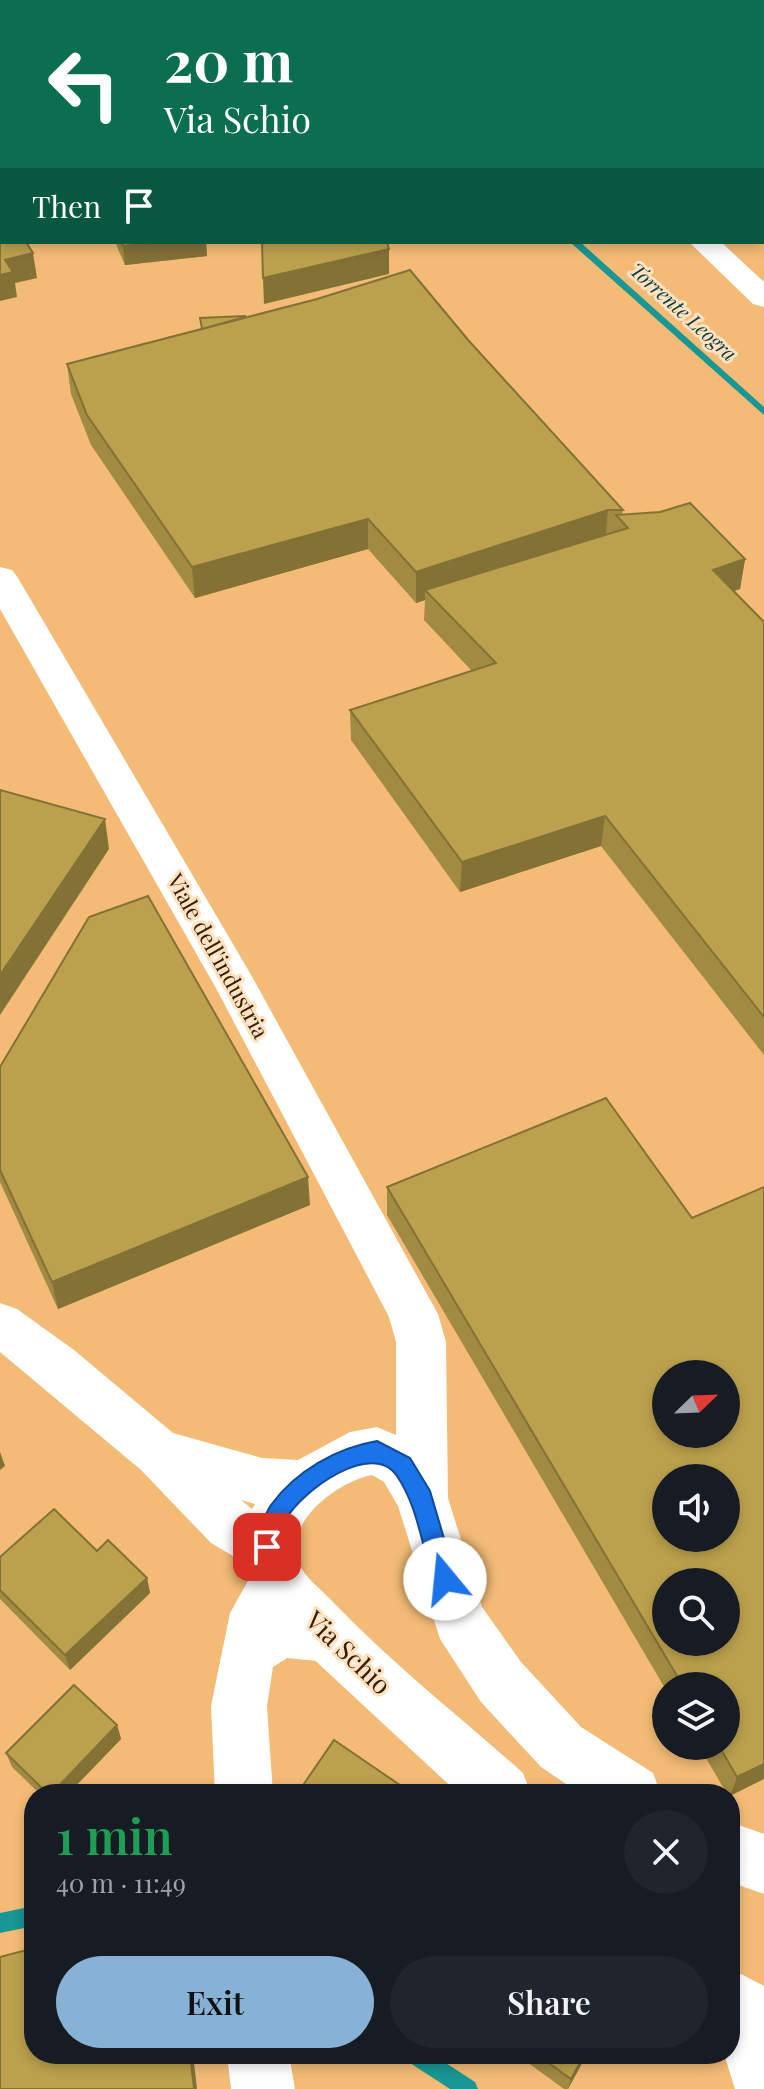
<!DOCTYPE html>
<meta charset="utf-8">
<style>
:root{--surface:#171b24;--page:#20242c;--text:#f1f3f6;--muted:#9ea1a6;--accent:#87b2d6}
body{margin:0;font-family:"Playfair Display",serif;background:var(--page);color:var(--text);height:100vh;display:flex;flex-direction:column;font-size:30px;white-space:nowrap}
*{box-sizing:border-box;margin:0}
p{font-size:26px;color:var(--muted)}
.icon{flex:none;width:44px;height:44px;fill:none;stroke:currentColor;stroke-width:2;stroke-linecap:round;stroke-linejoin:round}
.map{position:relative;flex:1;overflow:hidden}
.details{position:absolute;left:24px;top:1784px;width:716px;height:280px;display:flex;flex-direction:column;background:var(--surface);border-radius:32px;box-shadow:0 4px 12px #0003}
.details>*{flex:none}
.top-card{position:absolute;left:0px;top:0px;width:764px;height:244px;box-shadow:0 4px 12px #0003;background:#0b6e4f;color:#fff;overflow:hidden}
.needle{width:52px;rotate:67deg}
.controls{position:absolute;left:652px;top:1360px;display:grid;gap:16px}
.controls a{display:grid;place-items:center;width:88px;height:88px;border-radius:50%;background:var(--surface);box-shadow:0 4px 12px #0003;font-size:40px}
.pin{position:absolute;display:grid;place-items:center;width:68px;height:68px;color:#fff;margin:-34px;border-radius:16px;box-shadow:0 4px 12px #0006}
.me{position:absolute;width:88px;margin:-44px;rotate:343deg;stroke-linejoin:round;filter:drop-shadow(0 0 6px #0008)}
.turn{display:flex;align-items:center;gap:28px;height:168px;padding:0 32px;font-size:36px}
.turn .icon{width:104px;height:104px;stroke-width:2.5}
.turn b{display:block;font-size:56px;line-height:68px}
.then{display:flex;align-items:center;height:76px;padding:0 32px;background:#0003;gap:16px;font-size:30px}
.round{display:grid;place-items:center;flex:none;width:84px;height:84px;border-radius:42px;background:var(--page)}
.head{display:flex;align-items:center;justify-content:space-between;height:136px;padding:0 32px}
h1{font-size:48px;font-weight:600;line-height:60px;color:#1e9e55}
.button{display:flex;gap:16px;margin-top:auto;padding:16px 32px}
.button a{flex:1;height:92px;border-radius:48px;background:var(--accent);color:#111;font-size:32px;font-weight:600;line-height:92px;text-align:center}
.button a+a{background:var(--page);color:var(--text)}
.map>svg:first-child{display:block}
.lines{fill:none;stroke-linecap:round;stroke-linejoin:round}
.stream{fill:#189794;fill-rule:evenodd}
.minor{fill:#fff;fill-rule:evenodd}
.tertiary{fill:#fff;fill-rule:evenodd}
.primary{fill:#fff;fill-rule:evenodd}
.wall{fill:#a18a42}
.shaded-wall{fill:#837136}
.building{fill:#bba14d;stroke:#837136;stroke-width:2;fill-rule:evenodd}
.route{fill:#1a73e8;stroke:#114b97;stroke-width:2}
.labels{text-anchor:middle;stroke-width:6;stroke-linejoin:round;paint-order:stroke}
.far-water-label{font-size:20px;font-style:italic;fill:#0d413f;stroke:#ffe2c1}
.street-label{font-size:22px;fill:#331e01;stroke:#ffe2c1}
.near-street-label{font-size:26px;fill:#331e01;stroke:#ffe2c1}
</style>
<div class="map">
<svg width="764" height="2089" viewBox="0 0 764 2089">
<rect width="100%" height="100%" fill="#f3bb76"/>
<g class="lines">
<g class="stream">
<path d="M301,0H309L311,2H303Z"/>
<path d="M570,242H580L764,407V415Z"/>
<path d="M34,1906V1926L0,1933V1913Z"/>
<path d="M404,2054H432L475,2082L478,2089H450L407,2061Z"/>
</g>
<g class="minor">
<path d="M277,1555L296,1563L304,1581L292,1605L327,1608L346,1616L355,1635L346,1654L327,1662L287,1658L273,1667L267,1706L273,1794H215L211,1706L230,1613L258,1563Z"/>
<path d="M227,2054H289L295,2089H231Z"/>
</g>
<g class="tertiary">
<path d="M0,567L12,570L18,578L250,973L438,1314L446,1342L448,1498L482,1607L521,1662L581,1727L653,1773L661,1794H581L541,1767L481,1702L440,1639L398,1506L384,1482L372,1475C337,1482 282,1523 299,1563C304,1577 321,1589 331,1600C390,1662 459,1716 523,1773L531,1794H459L308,1654L258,1599L245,1563L211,1543L141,1470L0,1352V1303L17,1309L74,1350L173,1433L262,1458L298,1460L350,1432L377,1427L396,1435V1342L389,1317L217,990L0,609ZM241,1500L255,1504L252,1509Z"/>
<path d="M730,1822L764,1834V1894L730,1882Z"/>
<path d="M741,1974L764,1986V2089H735L724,2054H730V1979Z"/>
</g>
<g class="primary">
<path d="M403,0H428L429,2H404Z"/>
<path d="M689,242H721L764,282V307L753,304Z"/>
</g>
</g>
<g class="wall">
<path d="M676,0H756L755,2H677Z"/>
<path d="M762,97H764V166L762,163Z"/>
<path d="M115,242H206L207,256L125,265Z"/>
<path d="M245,317L469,341L623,510L622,515L745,559L740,589L734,591L764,623V1055L601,846L460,892L351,740L350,710L472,671L424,620L425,600L416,603L368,549L195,598L91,445L71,394L67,364Z"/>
<path d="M0,1067L310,1205L58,1309L0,1182Z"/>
<path d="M387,1187L692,1218L764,1779L730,1794H727L699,1746H726V1686H666V1690L387,1215Z"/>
<path d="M97,1551L147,1578L150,1593L70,1670L0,1599V1557Z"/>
<path d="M117,1725L121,1739L68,1794H40L12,1767L6,1753Z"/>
<path d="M516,2054H587L568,2089H564Z"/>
</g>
<g class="shaded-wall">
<path d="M2,89V119H0V90Z"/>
<path d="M160,242H206L207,256L125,265L123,246Z"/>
<path d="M389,249V274L264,304L263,278Z"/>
<path d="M33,253L37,278L15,283L17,297L0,301V275L5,260Z"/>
<path d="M608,510L605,541L425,590V600L416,603V572Z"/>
<path d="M368,519V549L195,598L192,567Z"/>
<path d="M745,559L740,589L708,600L713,570Z"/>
<path d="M605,816L601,846L460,892L462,862Z"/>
<path d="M105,819L109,849L0,1015V975Z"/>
<path d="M308,1177L310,1205L58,1309L52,1282Z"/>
<path d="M0,1452L5,1466L0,1470Z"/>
<path d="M147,1578L150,1593L70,1670L65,1655Z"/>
<path d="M117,1725L121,1739L68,1794H51Z"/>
<path d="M764,1764V1779L730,1796L737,1777Z"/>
<path d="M190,2054H193L197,2089H194Z"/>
<path d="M585,2054H587L568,2089L571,2079Z"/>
</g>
<g class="building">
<path d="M84,0H151L153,2H74Z"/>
<path d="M0,36H2V89L0,90Z"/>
<path d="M762,97H764V132L762,129Z"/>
<path d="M0,205L2,208V242H26L33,253L5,260L13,272L0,275Z"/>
<path d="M121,242H160L123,246Z"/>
<path d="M262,242H387L389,249L263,278Z"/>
<path d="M410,270L469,341L623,510H608L416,572L368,519L192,567L87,415L67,364L317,299Z"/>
<path d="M245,316V317L202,329L200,318Z"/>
<path d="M690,503L745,559L713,570L764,622V1017L605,816L462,862L350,710L496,663L425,590L628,528L616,515L660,512Z"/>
<path d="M0,790L105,819L0,975Z"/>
<path d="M148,896L308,1177L52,1282L0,1170V1067L89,917Z"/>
<path d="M606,1098L692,1218L764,1187V1764L737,1777L719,1746H726V1686H683L387,1187ZM666,1374H726V1434H666ZM666,1478H726V1538H666ZM666,1582H726V1642H666Z"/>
<path d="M54,1509L97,1551L108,1540L147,1578L65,1655L0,1590V1557Z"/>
<path d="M74,1685L117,1725L51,1794H48L6,1753Z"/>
<path d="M334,1740L413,1794H297Z"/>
<path d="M34,1948V2054H190L194,2089H0V1957Z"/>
<path d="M536,2054H585L571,2079Z"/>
</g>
<path class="route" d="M377,1441L410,1458L430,1491L456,1579L453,1586L445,1589L437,1586C421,1550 420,1510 397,1476C372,1439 302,1491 286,1519C281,1529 280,1543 275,1554L267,1557L259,1554L256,1547C260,1534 263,1516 271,1505C296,1471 336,1448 377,1441Z"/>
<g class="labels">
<g class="far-water-label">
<text transform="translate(683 312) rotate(42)" y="7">Torrente Leogra</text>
</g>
<g class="street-label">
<text transform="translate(218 956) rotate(61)" y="8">Viale dell'industria</text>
</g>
<g class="near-street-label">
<text transform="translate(348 1653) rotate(44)" y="9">Via Schio</text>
</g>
</g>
</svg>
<div class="controls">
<a><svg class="needle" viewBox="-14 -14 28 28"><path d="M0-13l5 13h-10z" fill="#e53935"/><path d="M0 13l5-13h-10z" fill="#9ea1a6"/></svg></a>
<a><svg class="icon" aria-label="sound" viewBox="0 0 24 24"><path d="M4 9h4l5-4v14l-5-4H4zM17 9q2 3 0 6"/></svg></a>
<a><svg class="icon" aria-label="search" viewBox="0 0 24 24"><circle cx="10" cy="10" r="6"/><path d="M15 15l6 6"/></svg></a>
<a><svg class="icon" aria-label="layers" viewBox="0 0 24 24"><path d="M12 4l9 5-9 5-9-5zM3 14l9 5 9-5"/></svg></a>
</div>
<div class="pin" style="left:267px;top:1547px;background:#d93025"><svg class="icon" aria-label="arrive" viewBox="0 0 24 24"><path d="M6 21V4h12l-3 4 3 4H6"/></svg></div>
<svg class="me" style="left:445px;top:1579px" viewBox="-20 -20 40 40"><circle r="19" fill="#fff"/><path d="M0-13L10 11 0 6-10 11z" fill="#1a73e8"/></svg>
<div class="top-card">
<div class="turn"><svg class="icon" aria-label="left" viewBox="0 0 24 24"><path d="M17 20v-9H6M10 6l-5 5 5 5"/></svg><div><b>20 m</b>Via Schio</div></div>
<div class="then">Then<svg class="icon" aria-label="arrive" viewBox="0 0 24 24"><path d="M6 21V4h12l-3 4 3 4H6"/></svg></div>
</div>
<section class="details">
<div class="head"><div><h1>1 min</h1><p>40 m · 11:49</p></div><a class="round"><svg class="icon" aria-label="close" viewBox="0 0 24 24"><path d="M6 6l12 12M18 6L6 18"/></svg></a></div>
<div class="button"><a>Exit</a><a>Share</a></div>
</section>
</div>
